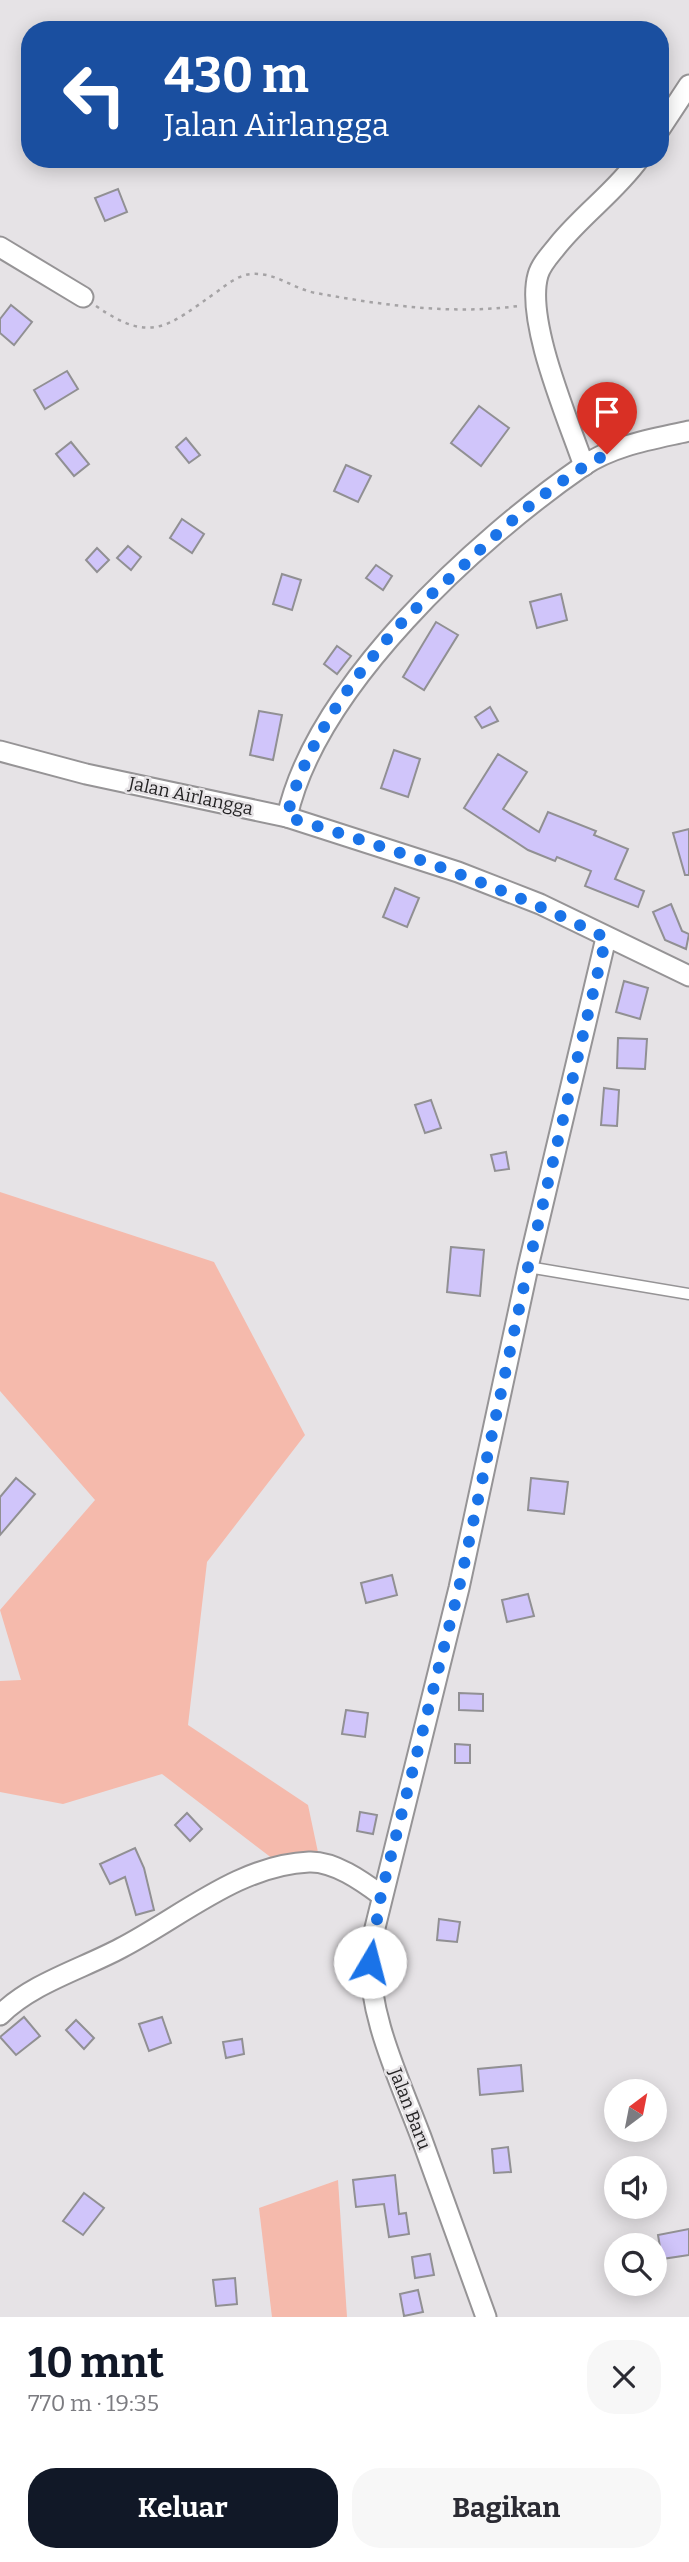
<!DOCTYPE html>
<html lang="id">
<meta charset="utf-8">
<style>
:root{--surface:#fff;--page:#f7f7f7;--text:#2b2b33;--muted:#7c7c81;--accent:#111827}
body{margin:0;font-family:Bitter,serif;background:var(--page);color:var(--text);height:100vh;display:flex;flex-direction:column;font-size:26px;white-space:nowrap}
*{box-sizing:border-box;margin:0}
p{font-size:23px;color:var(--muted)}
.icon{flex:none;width:38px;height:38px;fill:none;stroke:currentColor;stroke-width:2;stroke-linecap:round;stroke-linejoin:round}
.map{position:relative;height:2317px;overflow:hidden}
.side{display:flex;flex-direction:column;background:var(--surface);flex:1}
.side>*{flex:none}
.guide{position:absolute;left:21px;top:21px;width:648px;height:147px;border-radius:28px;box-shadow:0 4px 18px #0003;background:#1a4fa0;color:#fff;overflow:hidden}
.needle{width:46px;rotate:32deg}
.buttons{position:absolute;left:604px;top:2079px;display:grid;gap:14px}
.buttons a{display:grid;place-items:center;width:63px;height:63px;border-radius:50%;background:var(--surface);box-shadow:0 4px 18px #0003;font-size:35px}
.pin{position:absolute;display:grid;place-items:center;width:60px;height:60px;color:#fff;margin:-72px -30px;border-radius:50% 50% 50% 0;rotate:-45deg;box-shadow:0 0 7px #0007}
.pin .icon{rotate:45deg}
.me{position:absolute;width:77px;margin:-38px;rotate:8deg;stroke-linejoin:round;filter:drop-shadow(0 0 5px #0008)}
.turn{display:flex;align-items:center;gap:24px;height:147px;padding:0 28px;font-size:32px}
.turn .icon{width:91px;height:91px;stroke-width:2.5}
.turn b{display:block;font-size:49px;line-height:60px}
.round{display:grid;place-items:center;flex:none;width:74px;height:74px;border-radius:28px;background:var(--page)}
.summary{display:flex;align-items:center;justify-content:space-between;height:119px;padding:0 28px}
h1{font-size:42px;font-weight:700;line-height:52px;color:var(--accent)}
.primary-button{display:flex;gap:14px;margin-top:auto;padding:14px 28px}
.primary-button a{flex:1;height:80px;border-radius:28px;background:var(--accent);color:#fff;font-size:28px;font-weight:700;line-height:80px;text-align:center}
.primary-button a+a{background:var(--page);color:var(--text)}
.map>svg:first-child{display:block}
.green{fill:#f5baac}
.building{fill:#d0c5fa;stroke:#919093;stroke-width:2}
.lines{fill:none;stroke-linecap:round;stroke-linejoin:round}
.service-casing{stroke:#969496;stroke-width:13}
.minor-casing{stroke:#969496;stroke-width:23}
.path{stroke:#a5a3a5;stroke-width:2.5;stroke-dasharray:3.5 5;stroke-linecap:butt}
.service{stroke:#fff;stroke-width:10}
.minor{stroke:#fff;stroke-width:19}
.route{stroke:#1a73e8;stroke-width:12;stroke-dasharray:0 21.6}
.labels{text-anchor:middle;stroke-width:5;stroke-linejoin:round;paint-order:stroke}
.street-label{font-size:18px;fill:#242324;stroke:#e6e3e6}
</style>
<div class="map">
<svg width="689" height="2317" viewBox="0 0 689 2317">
<rect width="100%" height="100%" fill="#e6e3e6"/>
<g class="green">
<path d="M0,1192L214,1262L305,1435L207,1562L188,1725L308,1805L319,1857L277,1862L162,1774L63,1804L0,1792V1681L21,1680L0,1610L95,1500L0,1391Z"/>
<path d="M338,2180L347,2317H272L259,2208Z"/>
</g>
<g class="building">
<path d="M118,189L127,212L105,221L95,198Z"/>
<path d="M11,305L32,322L14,345L0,333V319Z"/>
<path d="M67,371L78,389L45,409L34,390Z"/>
<path d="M479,406L509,428L481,466L451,443Z"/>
<path d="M186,438L200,455L189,463L176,447Z"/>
<path d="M71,442L89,464L74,476L56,454Z"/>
<path d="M346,465L371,476L358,502L334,491Z"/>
<path d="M182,519L204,534L192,553L170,538Z"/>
<path d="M128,546L141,557L131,570L117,558Z"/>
<path d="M97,548L109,560L97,572L86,560Z"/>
<path d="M376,565L392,576L383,590L366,578Z"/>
<path d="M282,574L301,580L292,610L273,604Z"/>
<path d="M561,594L567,620L537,628L530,602Z"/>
<path d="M436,622L458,635L424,690L403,677Z"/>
<path d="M337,646L351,656L337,674L324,664Z"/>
<path d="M490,707L498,721L482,728L475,717Z"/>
<path d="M259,711L282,715L273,760L250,755Z"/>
<path d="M394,750L420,759L408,797L381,788Z"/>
<path d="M498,754L527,772L503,809L539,832L548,812L596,831L594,835L628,849L615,879L644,891L638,907L585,886L591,871L557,857L555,861L528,850L464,808Z"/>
<path d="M689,829V875H685L673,833Z"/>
<path d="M395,888L419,898L407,927L383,917Z"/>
<path d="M671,904L682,931L689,934L686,949L665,940L653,912Z"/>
<path d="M624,981L648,988L640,1019L616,1012Z"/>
<path d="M618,1038L647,1039L645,1069L617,1068Z"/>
<path d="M604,1088L619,1090L617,1126L601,1125Z"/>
<path d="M431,1100L441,1128L425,1133L415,1105Z"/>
<path d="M506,1152L509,1169L495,1171L491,1155Z"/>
<path d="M451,1247L484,1250L480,1296L447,1292Z"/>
<path d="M16,1478L35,1494L0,1535V1497Z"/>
<path d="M531,1478L568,1482L564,1514L528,1510Z"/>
<path d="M392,1575L397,1595L366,1603L361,1583Z"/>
<path d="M528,1594L534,1616L507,1622L502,1600Z"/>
<path d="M459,1693L483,1694V1711L459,1710Z"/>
<path d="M346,1710L368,1713L365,1737L342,1734Z"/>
<path d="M455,1744L470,1745V1763H455Z"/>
<path d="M360,1812L377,1815L373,1834L357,1831Z"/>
<path d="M187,1813L202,1829L190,1841L175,1825Z"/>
<path d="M135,1848L144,1868L154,1910L136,1915L125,1877L110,1884L100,1864Z"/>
<path d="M439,1919L460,1922L457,1942L437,1940Z"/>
<path d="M24,2017L40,2036L16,2055L0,2037Z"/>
<path d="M162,2017L171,2043L149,2051L139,2024Z"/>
<path d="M76,2020L94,2038L84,2049L66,2030Z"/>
<path d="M242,2039L244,2054L226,2058L223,2042Z"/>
<path d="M521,2065L523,2091L480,2095L478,2069Z"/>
<path d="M508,2147L511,2172L494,2173L492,2149Z"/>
<path d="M395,2175L399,2214L406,2213L409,2234L389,2237L384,2204L356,2207L353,2180Z"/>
<path d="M84,2193L104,2208L83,2235L63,2221Z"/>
<path d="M689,2229V2255L662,2259L658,2235Z"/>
<path d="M430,2254L434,2275L415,2278L412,2257Z"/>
<path d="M235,2278L237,2304L216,2306L213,2280Z"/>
<path d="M418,2290L423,2312L404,2316L400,2294Z"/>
</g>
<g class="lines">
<defs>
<path id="service" d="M528,1267L689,1294"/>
<g id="minor">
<path d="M660,129L689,85"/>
<path d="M0,247L83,297"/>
<path d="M584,466C568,419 525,321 538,275C541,264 551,254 558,245C583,214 616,191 639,159"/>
<path d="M0,751L86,774L287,817L458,872L540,904L689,976"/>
<path d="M287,817C316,686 476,540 583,466C614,445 654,439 689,431"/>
<path d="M0,2015C32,1983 82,1969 121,1948C181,1917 239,1865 309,1862C334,1861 362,1881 381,1895"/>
<path d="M486,2317C464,2257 443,2197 421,2137C398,2076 367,2014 370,1948L459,1588L528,1267L606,938"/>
</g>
</defs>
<use href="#service" class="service-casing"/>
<use href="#minor" class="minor-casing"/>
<path class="path" d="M96,306C152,345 168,326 218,291C227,284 239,275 251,274C276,272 293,289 316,293C381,305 452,315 518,306"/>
<use href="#service" class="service"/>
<use href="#minor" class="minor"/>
</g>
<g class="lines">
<path class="route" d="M370,1962L381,1895L459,1588L528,1267L606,938C503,886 397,850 287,817C302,750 350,681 395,630C416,606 442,586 465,564C508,523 554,481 607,454"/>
</g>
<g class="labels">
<g class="street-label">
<text transform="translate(191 796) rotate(12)" y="6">Jalan Airlangga</text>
<text transform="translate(410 2109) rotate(69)" y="6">Jalan Baru</text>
</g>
</g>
</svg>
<div class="buttons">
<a><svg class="needle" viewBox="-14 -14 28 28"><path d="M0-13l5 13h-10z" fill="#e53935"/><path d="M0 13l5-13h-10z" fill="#7c7c81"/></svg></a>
<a><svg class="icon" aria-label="sound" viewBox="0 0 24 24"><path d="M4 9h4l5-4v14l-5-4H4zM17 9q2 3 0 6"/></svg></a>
<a><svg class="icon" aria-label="search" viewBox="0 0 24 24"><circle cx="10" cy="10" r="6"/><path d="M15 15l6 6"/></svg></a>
</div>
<div class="pin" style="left:607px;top:454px;background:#d93025"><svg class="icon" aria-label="arrive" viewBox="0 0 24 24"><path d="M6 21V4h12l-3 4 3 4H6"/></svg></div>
<svg class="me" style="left:370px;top:1962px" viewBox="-20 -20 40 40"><circle r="19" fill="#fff"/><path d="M0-13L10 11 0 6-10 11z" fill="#1a73e8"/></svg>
<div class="guide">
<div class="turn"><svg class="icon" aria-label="left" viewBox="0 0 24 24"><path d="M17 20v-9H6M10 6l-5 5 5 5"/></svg><div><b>430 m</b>Jalan Airlangga</div></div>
</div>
</div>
<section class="side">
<div class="summary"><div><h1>10 mnt</h1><p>770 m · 19:35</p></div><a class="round"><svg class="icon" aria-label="close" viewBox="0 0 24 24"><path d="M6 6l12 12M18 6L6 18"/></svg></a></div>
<div class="primary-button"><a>Keluar</a><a>Bagikan</a></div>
</section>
